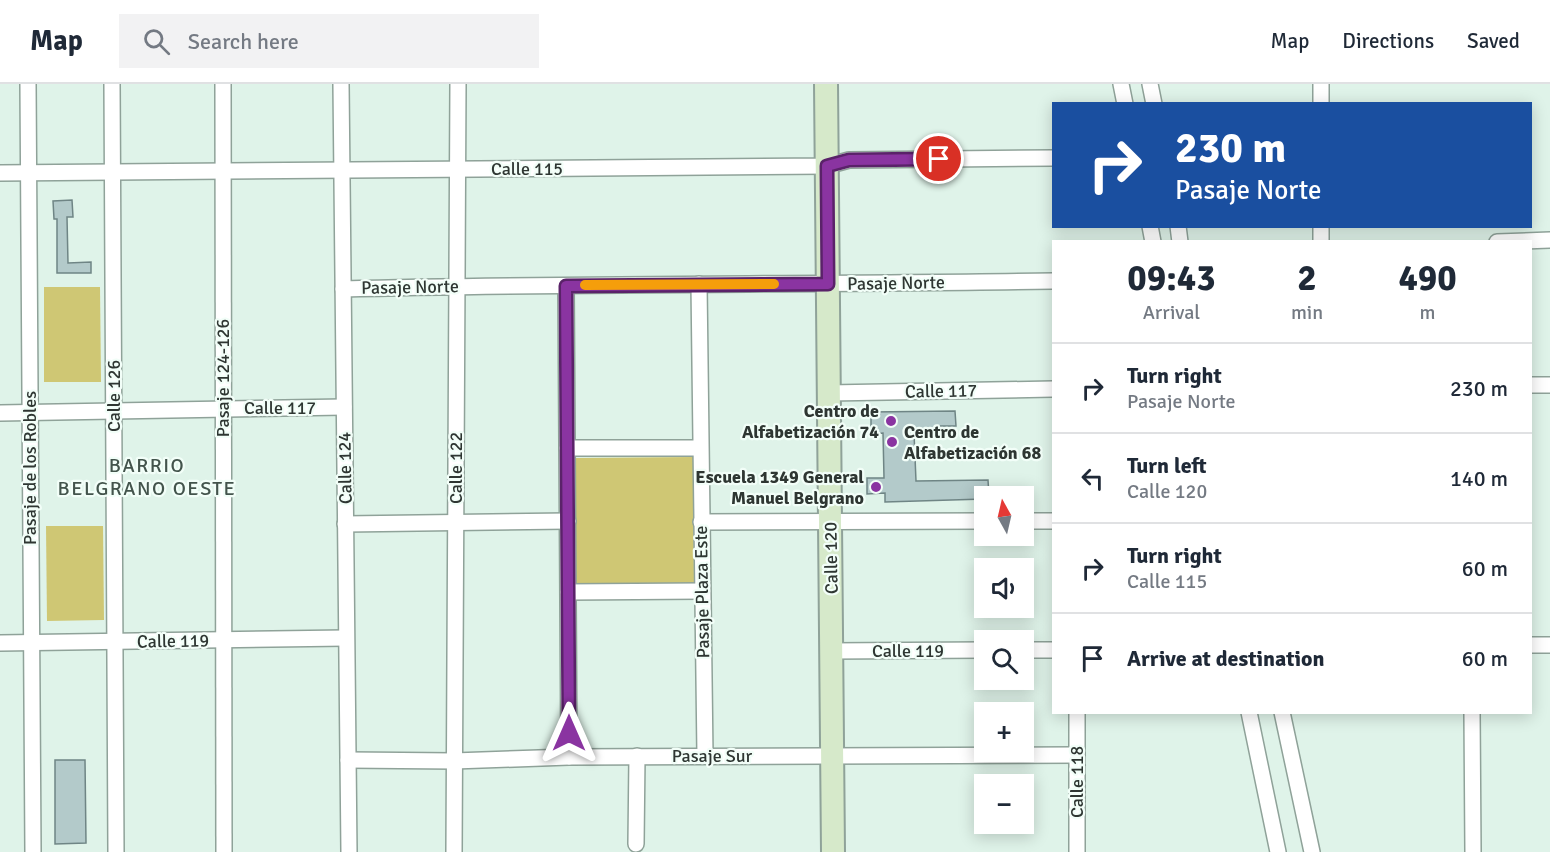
<!DOCTYPE html>
<meta charset="utf-8">
<style>
:root{--surface:#fff;--page:#f2f2f3;--text:#1f2937;--muted:#747a83;--line:#e0e1e3}
body{margin:0;font-family:Signika,sans-serif;background:var(--page);color:var(--text);height:100vh;display:flex;flex-direction:column;font-size:22px;white-space:nowrap}
*{box-sizing:border-box;margin:0}
p{font-size:20px;color:var(--muted)}
.icon{flex:none;width:33px;height:33px;fill:none;stroke:currentColor;stroke-width:2;stroke-linecap:round;stroke-linejoin:round}
.map{position:relative;flex:1;overflow:hidden}
.side{position:absolute;left:1052px;top:156px;width:480px;height:474px;display:flex;flex-direction:column;background:var(--surface);border-radius:0px;box-shadow:0 3px 15px #0003}
.side>*{flex:none}
.guide{position:absolute;left:1052px;top:18px;width:480px;height:126px;border-radius:0px;box-shadow:0 3px 15px #0003;background:#1a4fa0;color:#fff;overflow:hidden}
.needle{width:39px;rotate:352deg}
.tools{position:absolute;left:974px;top:402px;display:grid;gap:12px}
.tools a{display:grid;place-items:center;width:60px;height:60px;border-radius:0px;background:var(--surface);box-shadow:0 3px 15px #0003;font-size:30px}
.pin{position:absolute;display:grid;place-items:center;width:51px;height:51px;color:#fff;margin:-26px;border:3px solid #fff;border-radius:50%;box-shadow:0 2px 6px #0007}
.me{position:absolute;width:66px;margin:-33px;rotate:0deg;stroke-linejoin:round;filter:drop-shadow(0 0 4px #0008)}
.turn{display:flex;align-items:center;gap:21px;height:126px;padding:0 24px;font-size:27px}
.turn .icon{width:78px;height:78px;stroke-width:2.5}
.turn b{display:block;font-size:42px;line-height:51px}
.eta{display:flex;justify-content:space-evenly;align-items:center;height:102px;text-align:center}
.eta b{font-size:36px;font-weight:800;line-height:42px}
ul{padding:0;list-style:none}
li{display:flex;align-items:center;gap:18px;height:90px;padding:0 24px;border-top:2px solid var(--line)}
li div{flex:1}
li b{display:block;font-size:22px}
li em{font-style:normal}
header{display:flex;align-items:center;gap:36px;box-sizing:border-box;height:84px;padding:0 30px;background:var(--surface);border-bottom:2px solid var(--line)}
header strong{font-size:28px}
nav{display:flex;gap:33px;margin-inline-start:auto;font-size:21px}
.search{width:420px;height:54px;background:var(--page);display:flex;align-items:center;gap:15px;box-sizing:border-box;padding:0 21px;border-radius:0px;color:var(--muted);font-size:22px}
.map>svg:first-child{display:block}
.green{fill:#cfc774}
.building{fill:#b3caca;stroke:#6f8585;stroke-width:1.5}
.lines{fill:none;stroke-linecap:round;stroke-linejoin:round}
.street-casing{stroke:#8fa299;stroke-width:18}
.secondary-casing{stroke:#8fa299;stroke-width:26}
.street{stroke:#fff;stroke-width:15}
.secondary{stroke:#d6e9ca;stroke-width:22}
.route-casing{stroke:#5a2269;stroke-width:15}
.route{stroke:#8a34a1;stroke-width:10}
.slow{stroke:#f59e0b;stroke-width:10}
.poi-dot{fill:#8a34a1;stroke:#f2fef8;stroke-width:2}
.labels{text-anchor:middle;stroke-width:4.5;stroke-linejoin:round;paint-order:stroke}
.street-label{font-size:18px;fill:#2e3632;stroke:#f2fef8}
.poi-label{font-size:18px;font-weight:bold;fill:#2e3632;stroke:#f2fef8;text-anchor:end}
.neighbourhood-label{font-size:20px;letter-spacing:1.5px;fill:#43544c;stroke:#f2fef8}
</style>
<header>
<strong>Map</strong>
<div class="search"><svg class="icon" aria-label="search" viewBox="0 0 24 24"><circle cx="10" cy="10" r="6"/><path d="M15 15l6 6"/></svg>Search here</div>
<nav><a>Map</a><a>Directions</a><a>Saved</a></nav>
</header>
<div class="map">
<svg width="1550" height="768" viewBox="0 0 1550 768">
<rect width="100%" height="100%" fill="#dff3e9"/>
<g class="green">
<path d="M44,203H100L101,298H44Z"/>
<path d="M693,373L694,500L575,501V374Z"/>
<path d="M46,442H103L104,536L47,537Z"/>
</g>
<g class="building">
<path d="M72,116L73,133H67L68,179L91,178V189H57V135H54L53,117Z"/>
<path d="M955,327L956,342H938V349H914L916,397L988,396L989,412H984V415L885,418V409L867,410V394H884L883,349L871,350V328Z"/>
<path d="M55,676H85L86,759L55,760Z"/>
</g>
<g class="lines">
<defs>
<g id="street">
<path d="M28,0L33,768"/>
<path d="M112,0L116,768"/>
<path d="M223,0L224,768"/>
<path d="M341,0L349,768"/>
<path d="M1121,0L1125,20"/>
<path d="M1150,0L1154,20"/>
<path d="M1321,0V20"/>
<path d="M0,89L827,82L849,76L1053,74"/>
<path d="M1150,142L1153,158"/>
<path d="M1178,142L1180,158"/>
<path d="M1321,142V158"/>
<path d="M1497,158L1550,156"/>
<path d="M699,200L705,672"/>
<path d="M566,202L569,673"/>
<path d="M343,205C580,199 816,201 1053,197"/>
<path d="M1530,301H1550"/>
<path d="M829,309L1053,305"/>
<path d="M0,329L344,323"/>
<path d="M567,364H700"/>
<path d="M1023,437H1053"/>
<path d="M701,438L984,437"/>
<path d="M345,440L568,437"/>
<path d="M568,508L702,507"/>
<path d="M0,559L346,554"/>
<path d="M1530,561H1550"/>
<path d="M1023,566H1053"/>
<path d="M831,567L984,566"/>
<path d="M1077,628V768"/>
<path d="M1249,628L1278,768"/>
<path d="M1282,628L1312,768"/>
<path d="M1472,628L1473,768"/>
<path d="M348,676L454,677L569,673L1077,671"/>
<path d="M636,760L637,672"/>
<path d="M454,768L458,0"/>
</g>
<path id="secondary" d="M826,0L833,768"/>
</defs>
<use href="#street" class="street-casing"/>
<use href="#secondary" class="secondary-casing"/>
<use href="#street" class="street"/>
<use href="#secondary" class="secondary"/>
</g>
<g class="lines">
<defs>
<path id="route" d="M569,649L566,202L828,200L827,82L849,76L939,75"/>
</defs>
<use href="#route" class="route-casing"/>
<use href="#route" class="route"/>
<path class="slow" d="M585,201L774,200"/>
</g>
<g class="poi-dot">
<circle cx="891" cy="337" r="6"/>
<circle cx="892" cy="358" r="6"/>
<circle cx="876" cy="403" r="6"/>
</g>
<g class="labels">
<g class="street-label">
<text x="527" y="91">Calle 115</text>
<text transform="translate(896 199) rotate(-1)" y="6">Pasaje Norte</text>
<text transform="translate(410 203) rotate(-1)" y="6">Pasaje Norte</text>
<text transform="translate(223 294) rotate(-90)" y="6">Pasaje 124-126</text>
<text transform="translate(941 307) rotate(-1)" y="6">Calle 117</text>
<text transform="translate(114 312) rotate(-90)" y="6">Calle 126</text>
<text x="280" y="330">Calle 117</text>
<text transform="translate(30 384) rotate(-90)" y="6">Pasaje de los Robles</text>
<text transform="translate(345 384) rotate(-91)" y="6">Calle 124</text>
<text transform="translate(456 384) rotate(-90)" y="6">Calle 122</text>
<text transform="translate(831 474) rotate(-91)" y="6">Calle 120</text>
<text transform="translate(702 508) rotate(-91)" y="6">Pasaje Plaza Este</text>
<text transform="translate(173 557) rotate(-1)" y="6">Calle 119</text>
<text x="908" y="573">Calle 119</text>
<text x="712" y="678">Pasaje Sur</text>
<text transform="translate(1077 698) rotate(-90)" y="6">Calle 118</text>
</g>
<g class="poi-label">
<text x="879" y="333">Centro de<tspan x="879" dy="21">Alfabetización 74</tspan></text>
<text x="904" y="354" text-anchor="start">Centro de<tspan x="904" dy="21">Alfabetización 68</tspan></text>
<text x="864" y="399">Escuela 1349 General<tspan x="864" dy="21">Manuel Belgrano</tspan></text>
</g>
<g class="neighbourhood-label">
<text x="147" y="388">BARRIO<tspan x="147" dy="23">BELGRANO OESTE</tspan></text>
</g>
</g>
</svg>
<div class="tools">
<a><svg class="needle" viewBox="-14 -14 28 28"><path d="M0-13l5 13h-10z" fill="#e53935"/><path d="M0 13l5-13h-10z" fill="#747a83"/></svg></a>
<a><svg class="icon" aria-label="sound" viewBox="0 0 24 24"><path d="M4 9h4l5-4v14l-5-4H4zM17 9q2 3 0 6"/></svg></a>
<a><svg class="icon" aria-label="search" viewBox="0 0 24 24"><circle cx="10" cy="10" r="6"/><path d="M15 15l6 6"/></svg></a>
<a>+</a>
<a>−</a>
</div>
<div class="pin" style="left:939px;top:75px;background:#d93025"><svg class="icon" aria-label="arrive" viewBox="0 0 24 24"><path d="M6 21V4h12l-3 4 3 4H6"/></svg></div>
<svg class="me" style="left:569px;top:649px" viewBox="-20 -20 40 40"><path d="M0-17L14 15 0 8-14 15z" fill="#8a34a1" stroke="#fff" stroke-width="4"/></svg>
<div class="guide">
<div class="turn"><svg class="icon" aria-label="right" viewBox="0 0 24 24"><path d="M7 20v-9h11M14 6l5 5-5 5"/></svg><div><b>230 m</b>Pasaje Norte</div></div>
</div>
<section class="side">
<div class="eta">
<div><b>09:43</b><p>Arrival</p></div>
<div><b>2</b><p>min</p></div>
<div><b>490</b><p>m</p></div>
</div>
<ul>
<li><svg class="icon" aria-label="right" viewBox="0 0 24 24"><path d="M7 20v-9h11M14 6l5 5-5 5"/></svg><div><b>Turn right</b><p>Pasaje Norte</p></div><em>230 m</em></li>
<li><svg class="icon" aria-label="left" viewBox="0 0 24 24"><path d="M17 20v-9H6M10 6l-5 5 5 5"/></svg><div><b>Turn left</b><p>Calle 120</p></div><em>140 m</em></li>
<li><svg class="icon" aria-label="right" viewBox="0 0 24 24"><path d="M7 20v-9h11M14 6l5 5-5 5"/></svg><div><b>Turn right</b><p>Calle 115</p></div><em>60 m</em></li>
<li><svg class="icon" aria-label="arrive" viewBox="0 0 24 24"><path d="M6 21V4h12l-3 4 3 4H6"/></svg><div><b>Arrive at destination</b></div><em>60 m</em></li>
</ul>
</section>
</div>
